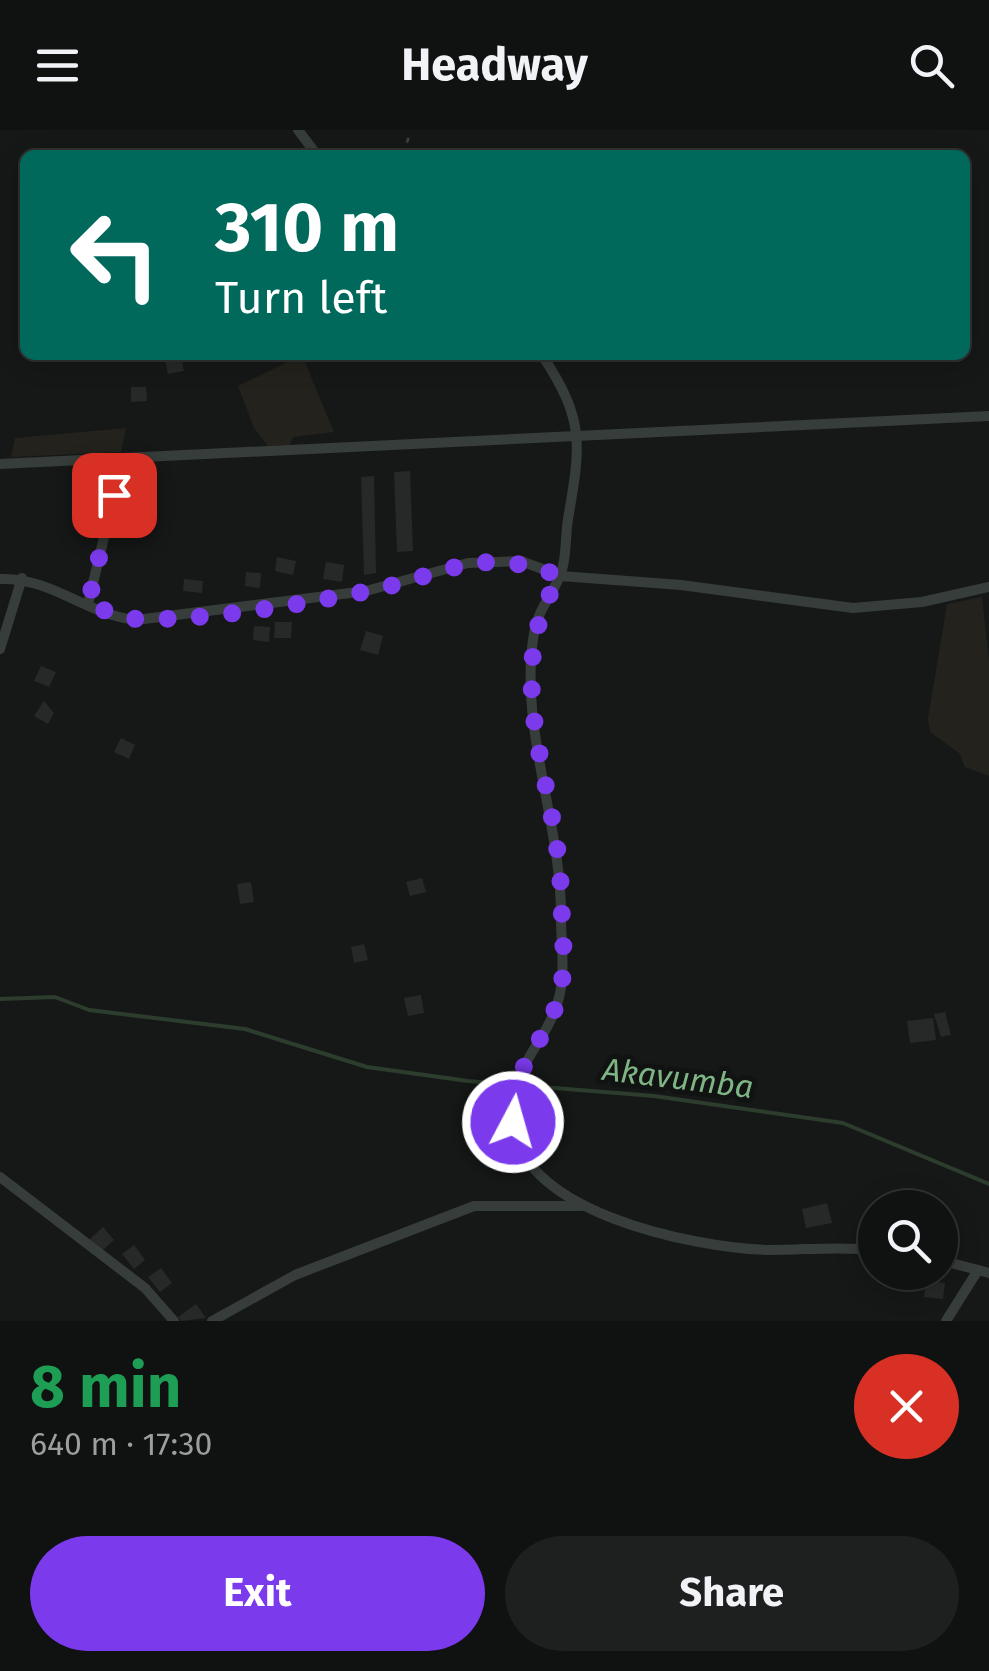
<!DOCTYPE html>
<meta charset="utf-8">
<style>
:root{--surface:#101212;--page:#1e2020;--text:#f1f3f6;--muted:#9c9e9f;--line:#303232;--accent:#7c3aed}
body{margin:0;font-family:"Fira Sans",sans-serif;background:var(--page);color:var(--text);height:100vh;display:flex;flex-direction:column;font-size:38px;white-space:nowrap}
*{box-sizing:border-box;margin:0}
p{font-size:32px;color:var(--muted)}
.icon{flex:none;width:55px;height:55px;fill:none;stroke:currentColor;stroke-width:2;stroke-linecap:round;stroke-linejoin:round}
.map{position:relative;height:1191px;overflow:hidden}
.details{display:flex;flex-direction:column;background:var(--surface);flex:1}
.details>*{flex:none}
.top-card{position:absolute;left:20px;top:20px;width:950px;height:210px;border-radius:15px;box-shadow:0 5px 25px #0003,0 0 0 2px var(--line);background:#00695c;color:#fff;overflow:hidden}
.buttons{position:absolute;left:858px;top:1060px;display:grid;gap:20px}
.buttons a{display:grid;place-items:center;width:100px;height:100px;border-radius:50%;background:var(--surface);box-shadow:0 5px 25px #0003,0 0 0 2px var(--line);font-size:50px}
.pin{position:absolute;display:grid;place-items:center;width:85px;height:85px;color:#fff;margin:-42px;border-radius:20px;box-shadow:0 5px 15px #0006}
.me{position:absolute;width:110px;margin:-55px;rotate:6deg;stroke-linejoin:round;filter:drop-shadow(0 0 8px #0008)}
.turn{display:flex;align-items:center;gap:35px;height:210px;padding:0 30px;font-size:45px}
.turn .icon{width:130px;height:130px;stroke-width:2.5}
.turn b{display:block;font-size:70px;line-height:85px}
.round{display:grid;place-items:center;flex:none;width:105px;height:105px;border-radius:52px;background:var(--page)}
.headline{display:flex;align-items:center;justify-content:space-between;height:170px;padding:0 30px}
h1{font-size:60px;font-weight:700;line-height:75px;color:#1e9e55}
.primary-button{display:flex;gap:20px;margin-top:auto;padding:20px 30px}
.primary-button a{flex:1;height:115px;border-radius:60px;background:var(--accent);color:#fff;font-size:40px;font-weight:700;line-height:115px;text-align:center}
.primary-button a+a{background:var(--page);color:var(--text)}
header{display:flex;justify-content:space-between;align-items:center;height:130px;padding:0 30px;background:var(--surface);font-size:45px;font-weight:700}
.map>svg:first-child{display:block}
.green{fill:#23221c}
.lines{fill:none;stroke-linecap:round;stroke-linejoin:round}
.stream{stroke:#2c3d2d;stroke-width:4}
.building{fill:#262928}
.path{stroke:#3d4440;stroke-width:2.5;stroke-dasharray:5 8;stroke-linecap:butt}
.street{stroke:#373d3a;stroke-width:10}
.route{stroke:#7c3aed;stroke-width:18;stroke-dasharray:0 32.4}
.labels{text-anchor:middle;stroke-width:10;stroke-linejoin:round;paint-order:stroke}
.water-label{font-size:32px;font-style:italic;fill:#7fb484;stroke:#111313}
</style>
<header><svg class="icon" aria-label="menu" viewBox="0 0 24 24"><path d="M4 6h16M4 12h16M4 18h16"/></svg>Headway<svg class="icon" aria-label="search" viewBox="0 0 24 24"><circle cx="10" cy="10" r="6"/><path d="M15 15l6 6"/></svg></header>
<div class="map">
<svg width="989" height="1191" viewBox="0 0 989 1191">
<rect width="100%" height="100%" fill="#161818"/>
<g class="green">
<path d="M302,225L334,302L293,307L290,315L268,316L254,298L238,256Z"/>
<path d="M126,298L121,322L11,327L15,308Z"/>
<path d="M982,467L989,530V646L965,637L959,623L930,602L928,588L947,474Z"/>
</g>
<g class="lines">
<path class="stream" d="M0,869L55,867L89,880L245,899L367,937L468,951L654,966L843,993L989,1054"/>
</g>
<g class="building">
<path d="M181,227L184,241L168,244L165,230Z"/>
<path d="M131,257H146L147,271L131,272Z"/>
<path d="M410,341L413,421L397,422L394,342Z"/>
<path d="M374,346L376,443L364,445L361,347Z"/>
<path d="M277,427L296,431L293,445L275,441Z"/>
<path d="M326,432L344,435L342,452L323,449Z"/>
<path d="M246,442L261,443L260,458L245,456Z"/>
<path d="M184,449L203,451L202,463L183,461Z"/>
<path d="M275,492H292L291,508H274Z"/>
<path d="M254,496L270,497L269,512L253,510Z"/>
<path d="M366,501L383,506L378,525L360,520Z"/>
<path d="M41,536L56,542L49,557L34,551Z"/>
<path d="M44,571L54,583L48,594L34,586Z"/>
<path d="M121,608L135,615L129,629L114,622Z"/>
<path d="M422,748L426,762L410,766L406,752Z"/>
<path d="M251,752L254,772L240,774L237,754Z"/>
<path d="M364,814L368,830L354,833L351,817Z"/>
<path d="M421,865L424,883L408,886L404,868Z"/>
<path d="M945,882L951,905L941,907L934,884Z"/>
<path d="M933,888L936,910L910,913L907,891Z"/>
<path d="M827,1073L832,1093L806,1098L802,1079Z"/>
<path d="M103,1097L114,1110L101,1122L89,1110Z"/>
<path d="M134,1115L145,1130L134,1139L122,1124Z"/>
<path d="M161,1138L172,1153L160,1162L148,1147Z"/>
<path d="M926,1150L945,1153L943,1169L924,1167Z"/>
<path d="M196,1174L206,1188L181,1191L178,1187Z"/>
</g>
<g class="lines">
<path class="path" d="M403,25L411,0"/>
<g class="street">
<path d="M298,0L317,25"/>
<path d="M542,225C585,290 581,314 568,389C565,407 567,431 559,448C550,468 538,480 534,503C518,598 562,693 561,788C561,815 566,845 558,871C545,915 516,928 513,981C506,1081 694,1118 769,1120C805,1120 839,1116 875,1120"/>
<path d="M0,334L989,286"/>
<path d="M0,449C51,447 87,485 136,490L366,461L468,433L521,431L561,446L681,455L853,478L922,472L989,457"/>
<path d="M88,474L123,328"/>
<path d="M0,519L22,448"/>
<path d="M0,1047L145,1158L174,1191"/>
<path d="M940,1130L989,1143"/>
<path d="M212,1191L295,1145L474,1076H583"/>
<path d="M946,1191L978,1140"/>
</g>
</g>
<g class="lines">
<path class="route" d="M114,365L88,474L124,488C187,494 304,474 368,461C447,445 477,414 560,446C496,548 560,657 561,766C562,799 568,842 557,873C542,918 509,938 513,992"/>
</g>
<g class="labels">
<g class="water-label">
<text transform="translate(678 948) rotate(7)" y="11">Akavumba</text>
</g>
</g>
</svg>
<div class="buttons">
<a><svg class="icon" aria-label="search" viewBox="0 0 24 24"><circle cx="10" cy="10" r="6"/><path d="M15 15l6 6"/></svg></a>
</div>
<div class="pin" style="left:114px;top:365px;background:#d93025"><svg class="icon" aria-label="arrive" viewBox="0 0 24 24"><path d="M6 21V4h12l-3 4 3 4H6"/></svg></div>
<svg class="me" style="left:513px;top:992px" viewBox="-20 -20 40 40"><circle r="17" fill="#7c3aed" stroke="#fff" stroke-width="3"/><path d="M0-11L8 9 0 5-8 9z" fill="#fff"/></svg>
<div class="top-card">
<div class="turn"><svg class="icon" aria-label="left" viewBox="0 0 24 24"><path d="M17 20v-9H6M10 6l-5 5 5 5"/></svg><div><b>310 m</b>Turn left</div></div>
</div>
</div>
<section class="details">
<div class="headline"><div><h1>8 min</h1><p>640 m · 17:30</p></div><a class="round" style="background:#d93025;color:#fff"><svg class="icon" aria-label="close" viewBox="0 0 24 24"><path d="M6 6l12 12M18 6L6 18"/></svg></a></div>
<div class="primary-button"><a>Exit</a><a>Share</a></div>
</section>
